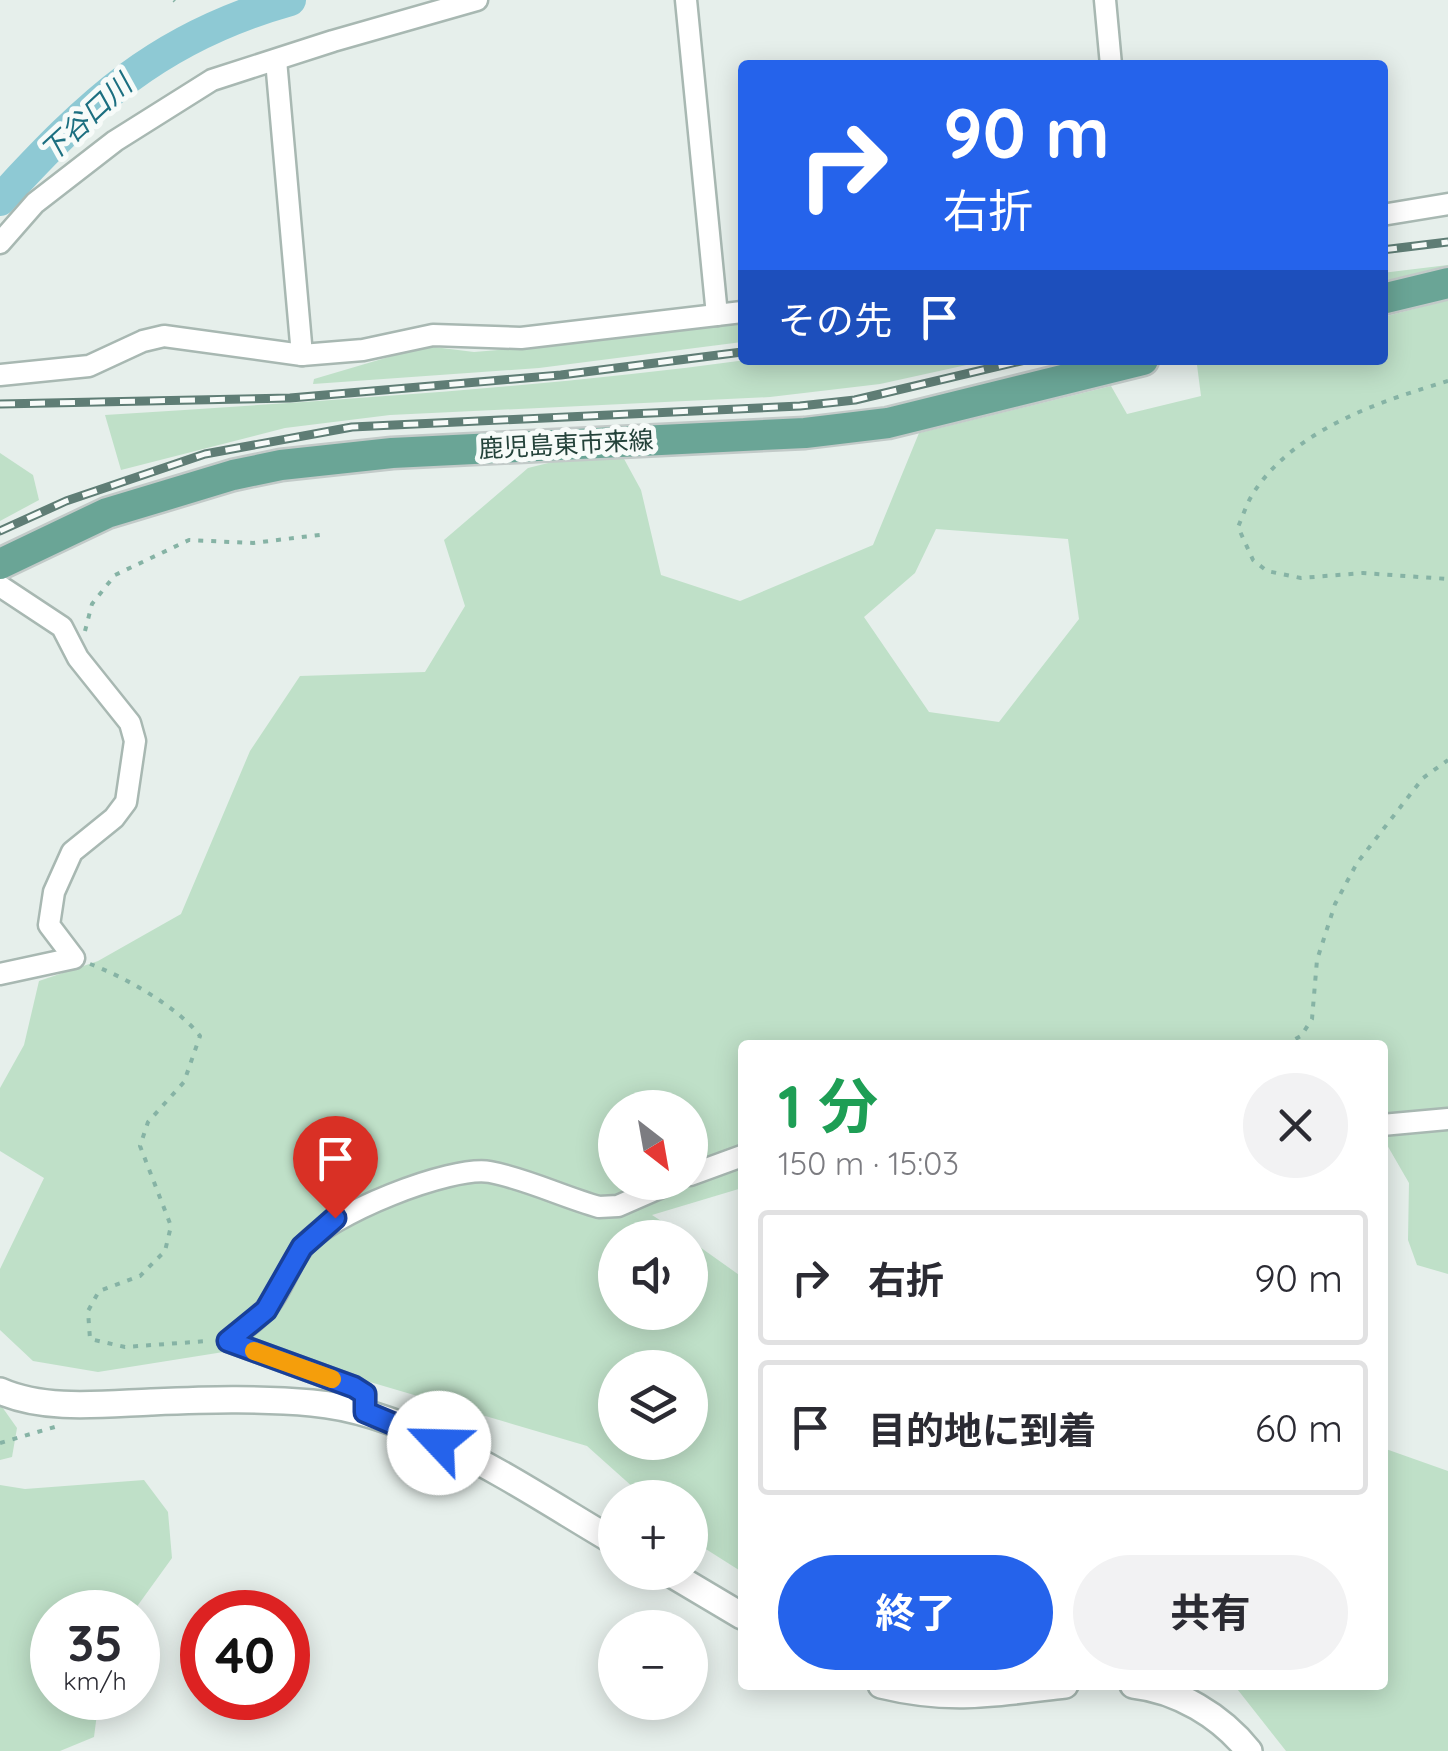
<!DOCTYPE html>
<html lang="ja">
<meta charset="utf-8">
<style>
:root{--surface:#fff;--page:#f2f2f3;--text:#2b2b33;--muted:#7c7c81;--line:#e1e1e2;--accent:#2563eb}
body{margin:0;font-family:Quicksand,"Noto Sans JP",sans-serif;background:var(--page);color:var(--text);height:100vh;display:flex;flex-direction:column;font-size:38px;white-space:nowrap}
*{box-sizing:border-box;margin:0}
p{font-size:32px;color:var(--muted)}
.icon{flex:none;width:55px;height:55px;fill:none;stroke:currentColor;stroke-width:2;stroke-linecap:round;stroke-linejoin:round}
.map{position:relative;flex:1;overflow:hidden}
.panel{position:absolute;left:738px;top:1040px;width:650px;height:650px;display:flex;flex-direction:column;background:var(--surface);border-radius:10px;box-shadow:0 5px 25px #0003}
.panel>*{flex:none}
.banner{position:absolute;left:738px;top:60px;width:650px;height:305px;border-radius:10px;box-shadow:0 5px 25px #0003;background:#2563eb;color:#fff;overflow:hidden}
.needle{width:65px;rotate:149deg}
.fabs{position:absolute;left:598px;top:1090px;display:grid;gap:20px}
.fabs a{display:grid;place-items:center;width:110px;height:110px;border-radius:50%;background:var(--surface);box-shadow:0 5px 25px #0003;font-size:50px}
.speed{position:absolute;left:30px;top:1590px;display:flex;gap:20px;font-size:50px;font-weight:700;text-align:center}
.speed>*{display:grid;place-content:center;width:130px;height:130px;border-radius:50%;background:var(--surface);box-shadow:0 5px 25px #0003;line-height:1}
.speed small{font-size:25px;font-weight:400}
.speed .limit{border:15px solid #d22;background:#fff;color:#111}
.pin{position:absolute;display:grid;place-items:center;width:85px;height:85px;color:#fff;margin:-102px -42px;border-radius:50% 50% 50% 0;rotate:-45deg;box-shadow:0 0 10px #0007}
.pin .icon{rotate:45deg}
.me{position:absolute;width:110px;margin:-55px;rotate:294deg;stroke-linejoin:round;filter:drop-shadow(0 0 8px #0008)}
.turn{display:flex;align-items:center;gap:35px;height:210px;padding:0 40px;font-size:45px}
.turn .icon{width:130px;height:130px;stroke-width:2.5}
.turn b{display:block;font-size:70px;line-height:85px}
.then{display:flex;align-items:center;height:95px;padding:0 40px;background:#0003;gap:20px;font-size:38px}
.round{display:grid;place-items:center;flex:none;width:105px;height:105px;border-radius:52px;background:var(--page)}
.headline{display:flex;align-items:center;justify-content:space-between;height:170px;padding:0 40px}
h1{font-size:60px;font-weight:700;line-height:75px;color:#1e9e55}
.action{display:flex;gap:20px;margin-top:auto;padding:20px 40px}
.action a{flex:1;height:115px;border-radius:60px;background:var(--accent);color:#fff;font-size:40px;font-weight:700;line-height:115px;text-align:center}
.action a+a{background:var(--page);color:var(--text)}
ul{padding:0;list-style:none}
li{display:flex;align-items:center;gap:30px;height:135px;margin:0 20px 15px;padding:0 20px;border:5px solid var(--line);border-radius:10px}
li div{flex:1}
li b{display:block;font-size:38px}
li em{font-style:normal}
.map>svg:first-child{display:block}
.green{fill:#bfe0c8;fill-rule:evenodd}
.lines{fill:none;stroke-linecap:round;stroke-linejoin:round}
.river{stroke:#8ec9d4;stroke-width:32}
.minor-casing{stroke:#a8b8b2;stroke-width:25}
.tertiary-casing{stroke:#a8b8b2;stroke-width:30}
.primary-casing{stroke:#c2cac8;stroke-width:35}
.path{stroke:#86b3a5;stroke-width:4;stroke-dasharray:5 8;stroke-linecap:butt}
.minor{stroke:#fff;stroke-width:20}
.tertiary{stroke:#fff;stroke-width:25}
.primary{stroke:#6aa596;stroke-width:30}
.rail-casing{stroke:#5f7d75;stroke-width:9}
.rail{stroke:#f7fbf9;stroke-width:5;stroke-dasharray:15;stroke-linecap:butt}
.route-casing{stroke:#184099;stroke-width:25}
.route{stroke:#2563eb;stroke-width:18}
.slow{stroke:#f59e0b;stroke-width:18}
.labels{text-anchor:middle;stroke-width:10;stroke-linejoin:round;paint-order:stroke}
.street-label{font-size:25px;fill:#24423a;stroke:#f7fbf9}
.water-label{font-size:28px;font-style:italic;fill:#1c6f80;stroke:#f7fbf9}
</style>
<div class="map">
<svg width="1448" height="1751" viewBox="0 0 1448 1751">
<rect width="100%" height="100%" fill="#e6efeb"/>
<g class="green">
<path d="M1448,265V271L1383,287L1382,273Z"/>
<path d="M1448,300V1274L1417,1265L1408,1240L1409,1183L1383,1138L1382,1045H742V1188L652,1215L686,1237L615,1238V1312H690V1240L742,1277V1572L690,1539V1498L644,1497L587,1446L353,1377L236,1350L98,1372L33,1361L0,1330V1269L44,1178L0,1151V1088L24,1045L39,981L98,961L181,914L250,751L300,676L425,672L465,606L444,540L528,468L617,446L641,490L661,575L740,601L873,545L919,433L1111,386L1127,414L1201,396L1197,365L1219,360H1382L1383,317ZM936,529L1068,539L1079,619L999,722L929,712L864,617L915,573ZM615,1108H690V1182H615ZM615,1368H690V1442H615Z"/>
<path d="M742,319V342L539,368L313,384L314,379L426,346L474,352L559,345Z"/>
<path d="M746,360H975L971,364L880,384L770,397L390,415L285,428L121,470L105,415C319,401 533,389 746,360Z"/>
<path d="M0,453L33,475L39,500L0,521Z"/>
<path d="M0,1404L17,1428L12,1457L0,1460Z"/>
<path d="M1383,1448L1448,1471V1751H1286L1234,1685H1382Z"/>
<path d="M144,1480L168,1512L172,1558L133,1612H52V1698H99L94,1737L60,1751H0V1485L25,1489Z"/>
</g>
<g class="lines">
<path class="river" d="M0,200C90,102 158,37 290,0"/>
<defs>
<g id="minor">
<path d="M686,0L717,315"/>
<path d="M1105,0L1111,65"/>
<path d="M276,60L302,355"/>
<path d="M1382,215L1448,204"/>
<path d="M0,243L35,203L115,141L212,80L333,41L477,0"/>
<path d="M0,375L89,366L143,341L164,336L302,355L363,350L433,335L521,338L742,312"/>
<path d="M0,586L62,627L78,658L130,723L135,741L126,802L114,818L72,852L54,892L49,925L74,958L0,974"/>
<path d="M1382,1125L1448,1119"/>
<path d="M690,1175L742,1156"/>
<path d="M365,1411V1394L354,1387L228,1341C239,1332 253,1323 263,1312C281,1294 288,1266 303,1247C327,1215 451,1165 490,1172C527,1179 563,1197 599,1207L618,1206L673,1182"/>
</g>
<g id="tertiary">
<path d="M0,1391C45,1411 103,1404 151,1402C205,1400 258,1398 312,1403C416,1412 526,1490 615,1542"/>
<path d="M668,1572L742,1616"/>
<path d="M881,1685C950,1702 997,1693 1065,1685"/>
<path d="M1133,1685C1178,1690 1221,1716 1249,1751"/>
</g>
<g id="primary">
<path d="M1382,299L1448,283"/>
<path d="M0,564L107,513L233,475L281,465L392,453L805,433L888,423L1143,360"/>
</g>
</defs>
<use href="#minor" class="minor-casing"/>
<use href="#tertiary" class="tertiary-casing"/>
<use href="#primary" class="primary-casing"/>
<g class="path">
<path d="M174,0L175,1"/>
<path d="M1448,381C1381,401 1295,429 1254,492C1247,502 1243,516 1238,527L1253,560L1267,571L1301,578L1363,573L1448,579"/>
<path d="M85,631L92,604L115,575L189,540L253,543L327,534"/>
<path d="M90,964C125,977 178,1007 200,1036L184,1082L148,1122L140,1146L171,1226L165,1251L140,1276L99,1291L88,1311L90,1339L125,1347L208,1341"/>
<path d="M1284,1045L1301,1036L1312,1019L1317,960L1335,904L1357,863L1423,778L1448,760"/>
<path d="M0,1443L58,1426"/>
</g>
<use href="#minor" class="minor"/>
<use href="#tertiary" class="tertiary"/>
<use href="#primary" class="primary"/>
<defs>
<g id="rail">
<path d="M1382,250L1448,242"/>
<path d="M0,404L290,398L561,375L742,352"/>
<path d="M0,531L66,501L205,454L352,427L800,406L855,400L1025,360"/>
</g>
</defs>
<use href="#rail" class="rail-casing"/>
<use href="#rail" class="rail"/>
</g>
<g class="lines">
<defs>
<path id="route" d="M335,1218L302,1247L266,1310L228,1341L354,1387L365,1394V1412L439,1443"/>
</defs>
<use href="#route" class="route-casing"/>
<use href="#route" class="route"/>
<path class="slow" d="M254,1351L332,1379"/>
</g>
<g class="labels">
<g class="street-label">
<text transform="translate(566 444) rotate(-3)" y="9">鹿児島東市来線</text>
</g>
<g class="water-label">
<text transform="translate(86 118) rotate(-43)" y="10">下谷口川</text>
</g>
</g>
</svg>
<div class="fabs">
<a><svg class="needle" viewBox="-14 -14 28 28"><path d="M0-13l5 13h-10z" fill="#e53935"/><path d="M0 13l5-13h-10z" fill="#7c7c81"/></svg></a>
<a><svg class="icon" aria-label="sound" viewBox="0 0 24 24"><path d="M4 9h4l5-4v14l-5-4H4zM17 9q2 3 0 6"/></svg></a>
<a><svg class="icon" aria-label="layers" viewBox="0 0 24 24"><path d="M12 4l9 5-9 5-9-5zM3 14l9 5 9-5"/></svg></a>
<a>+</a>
<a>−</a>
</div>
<div class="speed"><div>35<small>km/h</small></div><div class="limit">40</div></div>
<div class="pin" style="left:335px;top:1218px;background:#d93025"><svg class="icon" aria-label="arrive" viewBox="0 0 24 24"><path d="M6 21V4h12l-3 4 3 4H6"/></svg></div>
<svg class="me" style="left:439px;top:1443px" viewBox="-20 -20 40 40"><circle r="19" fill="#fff"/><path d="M0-13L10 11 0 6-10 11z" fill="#2563eb"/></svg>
<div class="banner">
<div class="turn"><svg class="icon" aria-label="right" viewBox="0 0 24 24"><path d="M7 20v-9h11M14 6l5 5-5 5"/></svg><div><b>90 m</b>右折</div></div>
<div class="then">その先<svg class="icon" aria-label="arrive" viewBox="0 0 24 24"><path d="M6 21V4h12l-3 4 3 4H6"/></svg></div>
</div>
<section class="panel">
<div class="headline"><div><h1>1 分</h1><p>150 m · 15:03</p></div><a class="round"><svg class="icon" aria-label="close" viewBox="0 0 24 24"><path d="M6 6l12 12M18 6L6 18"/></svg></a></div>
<ul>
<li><svg class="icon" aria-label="right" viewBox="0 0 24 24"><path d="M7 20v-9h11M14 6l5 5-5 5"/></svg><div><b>右折</b></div><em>90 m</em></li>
<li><svg class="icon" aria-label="arrive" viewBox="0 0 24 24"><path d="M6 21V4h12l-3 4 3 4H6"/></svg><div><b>目的地に到着</b></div><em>60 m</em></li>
</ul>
<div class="action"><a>終了</a><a>共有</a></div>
</section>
</div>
